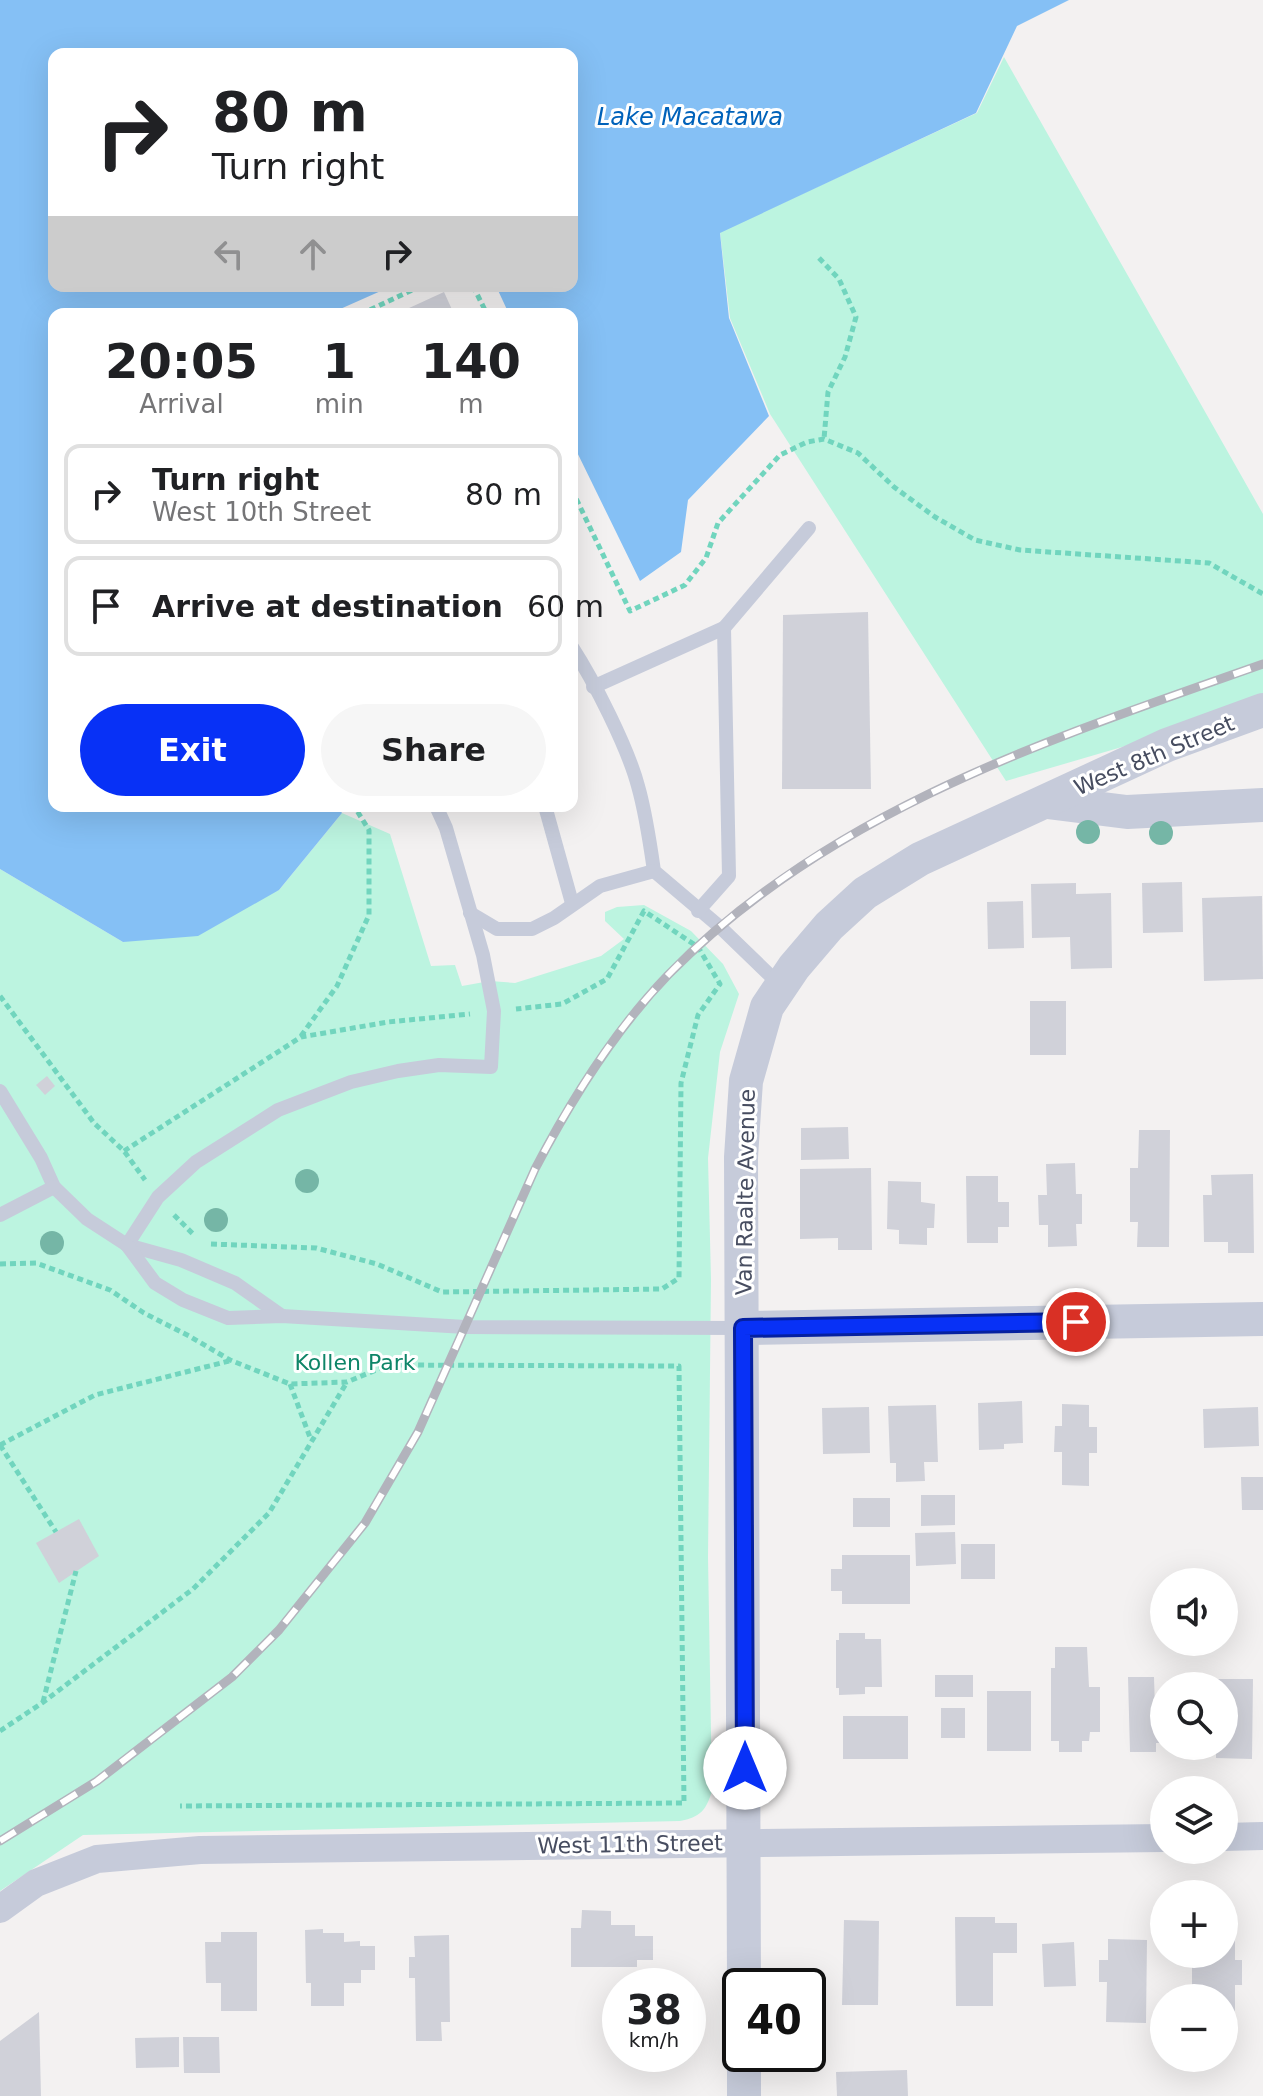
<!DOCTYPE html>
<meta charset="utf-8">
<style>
:root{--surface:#fff;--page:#f6f6f6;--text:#202124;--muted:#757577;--line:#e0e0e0;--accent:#0831f6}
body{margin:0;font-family:"DejaVu Sans",sans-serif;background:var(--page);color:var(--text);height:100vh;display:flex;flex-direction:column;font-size:30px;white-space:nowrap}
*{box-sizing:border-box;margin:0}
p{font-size:26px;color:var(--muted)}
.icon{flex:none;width:44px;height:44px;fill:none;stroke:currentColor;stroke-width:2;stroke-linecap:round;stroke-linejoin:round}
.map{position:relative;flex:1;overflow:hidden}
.side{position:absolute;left:48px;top:308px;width:530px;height:504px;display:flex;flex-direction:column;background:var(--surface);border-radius:16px;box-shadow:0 8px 32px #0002}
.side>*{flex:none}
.guide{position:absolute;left:48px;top:48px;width:530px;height:244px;border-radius:16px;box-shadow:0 8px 32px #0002;background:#fff;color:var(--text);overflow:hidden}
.controls{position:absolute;left:1150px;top:1568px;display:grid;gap:16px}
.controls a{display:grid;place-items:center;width:88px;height:88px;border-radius:50%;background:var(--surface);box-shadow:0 8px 32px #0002;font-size:40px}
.speed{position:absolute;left:602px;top:1968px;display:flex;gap:16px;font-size:40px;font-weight:700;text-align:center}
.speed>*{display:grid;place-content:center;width:104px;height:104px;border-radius:50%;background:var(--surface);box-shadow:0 8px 32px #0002;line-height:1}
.speed small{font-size:20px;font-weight:400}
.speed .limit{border:4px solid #111;border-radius:12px;background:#fff;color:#111}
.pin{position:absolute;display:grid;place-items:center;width:68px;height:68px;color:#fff;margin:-34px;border:4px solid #fff;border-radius:50%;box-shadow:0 2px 8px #0007}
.me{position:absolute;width:88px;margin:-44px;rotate:0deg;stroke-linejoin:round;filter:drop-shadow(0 0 6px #0008)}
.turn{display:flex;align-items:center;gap:28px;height:168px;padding:0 32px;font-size:36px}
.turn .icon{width:104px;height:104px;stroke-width:2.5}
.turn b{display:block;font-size:56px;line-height:68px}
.lanes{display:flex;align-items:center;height:76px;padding:0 32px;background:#0003;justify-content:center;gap:40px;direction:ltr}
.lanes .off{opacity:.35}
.eta{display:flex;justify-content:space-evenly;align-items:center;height:136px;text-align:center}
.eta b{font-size:48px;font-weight:800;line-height:56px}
.action{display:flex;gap:16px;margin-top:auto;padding:16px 32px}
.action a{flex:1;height:92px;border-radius:48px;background:var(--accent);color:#fff;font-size:32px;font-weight:800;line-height:92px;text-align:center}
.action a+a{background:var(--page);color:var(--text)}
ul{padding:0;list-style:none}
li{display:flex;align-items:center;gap:24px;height:100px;margin:0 16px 12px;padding:0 16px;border:4px solid var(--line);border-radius:16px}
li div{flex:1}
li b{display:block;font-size:30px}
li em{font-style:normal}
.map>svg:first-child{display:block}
.green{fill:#bcf4e0}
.water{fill:#85c0f5}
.building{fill:#d0d1d9}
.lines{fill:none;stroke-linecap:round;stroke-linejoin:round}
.path{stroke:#71d5be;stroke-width:5;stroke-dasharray:6 4;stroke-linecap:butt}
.service{stroke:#c6cbda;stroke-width:14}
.minor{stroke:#c6cbda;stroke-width:28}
.tertiary{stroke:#c6cbda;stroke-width:34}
.rail-casing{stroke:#b2b3bc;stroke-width:9}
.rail{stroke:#fff;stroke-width:6;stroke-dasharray:18;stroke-linecap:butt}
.tree{fill:#75b6a6}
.route-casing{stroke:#0520a0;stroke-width:20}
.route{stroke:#0831f6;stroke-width:14}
.labels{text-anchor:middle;stroke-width:6;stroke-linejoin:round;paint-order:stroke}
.street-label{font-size:22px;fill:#474d60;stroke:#fff}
.park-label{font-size:22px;fill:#0e8568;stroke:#fff}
.water-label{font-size:24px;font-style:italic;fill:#0062ba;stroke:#fff}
</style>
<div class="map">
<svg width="1263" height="2096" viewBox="0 0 1263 2096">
<rect width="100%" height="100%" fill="#f3f1f1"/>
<g class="green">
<path d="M1004,57L1263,514V694L1139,742L1006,781L770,414L730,318L720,232L977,113Z"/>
<path d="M342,813L390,834L431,966L455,965L462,986L490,981L515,983L601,956L624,939L605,921V912L617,907L644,905L691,931L723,964L739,994L720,1052L708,1158L711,1279L708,1557L712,1791C706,1811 700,1817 680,1821L83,1835L0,1891V869L123,942L279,890Z"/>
</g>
<path class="water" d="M0,0H1069L1017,26L976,113L720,233L729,318L769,416L688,500L681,552L640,581L572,442V314H509L496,286H572V54H54V286H392L329,314H54V806H337L342,813L279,890L198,936L123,942L0,869Z"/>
<g class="building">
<path d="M444,292L454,314H396Z"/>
<path d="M868,612L871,789H782L783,615Z"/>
<path d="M1182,882L1183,932L1143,933L1142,883Z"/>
<path d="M1076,883V894L1111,893L1112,968L1071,969L1070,937L1032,938L1031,884Z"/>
<path d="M1262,896L1263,979L1204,981L1202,898Z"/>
<path d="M1023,901L1024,948L988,949L987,902Z"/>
<rect x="1030" y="1001" width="36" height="54"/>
<path d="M47,1076L55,1086L45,1095L36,1085Z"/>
<path d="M848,1127L849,1159L801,1160V1128Z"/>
<path d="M1139,1130H1170L1169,1247H1137L1138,1222H1130V1168H1138Z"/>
<path d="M1075,1163L1076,1194H1082V1224H1076L1077,1246L1048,1247V1225H1039L1038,1195H1047L1046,1164Z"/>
<path d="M871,1168L872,1250H838V1238L800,1239V1169Z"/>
<path d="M1253,1174L1254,1253H1228V1242H1204L1203,1195H1212L1211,1175Z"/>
<path d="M966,1176H998V1202H1009V1227H998V1243H967Z"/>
<path d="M888,1181L921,1182V1202L935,1204L934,1228H927V1245L899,1244V1230L887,1229Z"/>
<path d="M1022,1401L1023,1443L1004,1444V1449L979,1450L978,1403Z"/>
<path d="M1062,1404L1089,1405V1427H1097V1453H1089V1486L1062,1485V1452H1054L1055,1426H1062Z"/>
<path d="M936,1405L938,1462H924L925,1481L896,1482V1463H890L888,1406Z"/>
<path d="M869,1407L870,1453L823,1454L822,1408Z"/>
<path d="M1258,1407L1259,1446L1204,1448L1203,1409Z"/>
<path d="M1241,1477H1263V1510H1242Z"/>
<path d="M921,1495H955V1525L921,1526Z"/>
<rect x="853" y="1498" width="37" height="29"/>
<path d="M79,1519L99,1556L59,1583L36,1543Z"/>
<path d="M955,1532L956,1564L916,1566L915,1533Z"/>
<rect x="961" y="1544" width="34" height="35"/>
<path d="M842,1555H910V1604H842V1591H831V1569H842Z"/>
<path d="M839,1633H865V1639H881L882,1687H865V1694L839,1695V1688H836V1640H839Z"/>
<path d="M1055,1647H1087L1089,1687H1100V1732H1090L1089,1741H1082V1752H1059V1741H1051V1668H1055Z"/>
<rect x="935" y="1675" width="38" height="22"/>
<path d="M1128,1677H1154L1155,1709H1164V1743H1156V1752H1130Z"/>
<path d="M1217,1679H1253L1252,1759L1216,1758V1752H1204V1746H1224V1686H1217Z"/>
<rect x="987" y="1691" width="44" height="60"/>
<rect x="941" y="1708" width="24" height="30"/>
<rect x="843" y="1716" width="65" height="43"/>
<path d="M582,1910L611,1911V1925H635V1936H653V1960H637V1967H571V1928H581Z"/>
<path d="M955,1917H995V1923H1017V1953H993V2006H956Z"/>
<path d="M844,1920L879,1921L878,2005H842Z"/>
<path d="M323,1929V1933H344V1942L360,1941V1946H375V1970H361V1983H344V2006H311V1983H306L305,1930Z"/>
<path d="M221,1932H257V2011H221V1983H206L205,1942H221Z"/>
<path d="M449,1935L450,2022H441L442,2041H416L415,1978H409V1957H415L414,1936Z"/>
<path d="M1108,1939L1147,1940L1146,2023L1106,2022L1107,1982H1099V1960H1108Z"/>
<path d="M1224,1939H1235V1960H1242V1985H1235V2015H1224V1998H1201V1985H1192V1960H1201V1954H1224Z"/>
<path d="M1074,1942L1076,1986L1044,1987L1042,1944Z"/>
<path d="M39,2012L41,2096H0V2041Z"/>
<path d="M179,2037V2067L136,2068L135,2038Z"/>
<path d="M183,2037H219L220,2073H184Z"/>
<path d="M907,2070L908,2096H837L836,2072Z"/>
</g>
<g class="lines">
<g class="path">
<path d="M819,258L839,279L856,317L845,357L828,392L824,439"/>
<path d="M473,286L487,314"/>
<path d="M361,314L421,286"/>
<path d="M572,490L630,611L685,585L706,558L718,523L780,455L807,442L824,439L858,453L894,487L935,517L975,540L1020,550L1209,563L1263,594"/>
<path d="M0,996L94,1123L124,1151L145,1180"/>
<path d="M301,1036L337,986L369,915V830L354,806"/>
<path d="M124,1151L301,1037L388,1022L470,1014"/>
<path d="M174,1215L195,1236"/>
<path d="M211,1244L316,1248L377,1264L442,1292L662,1289L679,1278L681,1083L698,1015L720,984L698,947L644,911L607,979L562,1004L516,1009"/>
<path d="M0,1264L36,1263L110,1290L144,1313L189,1336L230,1360L290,1384L347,1382L388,1365L679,1366L684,1803L180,1806"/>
<path d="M290,1384L311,1440"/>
<path d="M0,1445L95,1395L229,1361"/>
<path d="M0,1445L56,1532"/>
<path d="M43,1702L76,1571"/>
<path d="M0,1731L42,1703L193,1589L269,1513L347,1382"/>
</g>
<g class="service">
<path d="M572,647C594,681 628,748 638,786C646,814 650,843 654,871L720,927L781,986"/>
<path d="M593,687L724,628"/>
<path d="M545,806L572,903"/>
<path d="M698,911L729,876L724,628L809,528"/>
<path d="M470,913L497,929H532L554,918L600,886L654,871"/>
<path d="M0,1091L41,1158L54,1187L87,1219L127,1245L181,1260L235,1283L282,1316"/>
<path d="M0,1215L54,1187"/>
<path d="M127,1245L158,1197L196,1162L278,1110L351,1082L398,1071L439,1065L491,1067L494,1011L483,955L446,828L436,806"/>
<path d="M127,1245L155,1283L183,1300L228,1318L282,1316L465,1327L743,1328"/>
</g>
<g class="minor">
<path d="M1224,1837L1263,1836"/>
<path d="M0,1909L36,1883L97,1859L200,1850L1164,1838"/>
</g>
<g class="tertiary">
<path d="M1047,802L1127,812L1263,805"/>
<path d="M743,1328L1263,1319"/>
<path d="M744,1986L741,1157L746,1081L767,1007L794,967L829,926L865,893L920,859L1167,745L1263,710"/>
<path d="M744,2096V2054"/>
</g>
<defs>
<path id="rail" d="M0,1841L97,1781L232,1677L279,1630L365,1523L418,1432L535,1169C571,1100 614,1031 668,975C831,809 1050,739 1263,664"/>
</defs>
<use href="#rail" class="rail-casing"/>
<use href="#rail" class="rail"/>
</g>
<g class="tree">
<circle cx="1088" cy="832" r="12"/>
<circle cx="1161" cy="833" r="12"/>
<circle cx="307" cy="1181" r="12"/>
<circle cx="216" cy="1220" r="12"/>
<circle cx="52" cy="1243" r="12"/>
</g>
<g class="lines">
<defs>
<path id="route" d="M745,1768L743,1328L1076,1322"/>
</defs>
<use href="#route" class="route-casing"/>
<use href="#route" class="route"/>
</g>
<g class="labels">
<g class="street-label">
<text transform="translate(1154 755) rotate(-23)" y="8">West 8th Street</text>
<text transform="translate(745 1192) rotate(-89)" y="8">Van Raalte Avenue</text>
<text transform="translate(630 1844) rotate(-1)" y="8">West 11th Street</text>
</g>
<g class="park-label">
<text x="355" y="1370">Kollen Park</text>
</g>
<g class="water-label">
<text x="690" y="125">Lake Macatawa</text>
</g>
</g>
</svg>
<div class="controls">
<a><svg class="icon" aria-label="sound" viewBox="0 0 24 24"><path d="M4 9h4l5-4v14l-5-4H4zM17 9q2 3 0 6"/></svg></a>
<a><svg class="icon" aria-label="search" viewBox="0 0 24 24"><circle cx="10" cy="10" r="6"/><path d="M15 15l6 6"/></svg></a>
<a><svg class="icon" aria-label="layers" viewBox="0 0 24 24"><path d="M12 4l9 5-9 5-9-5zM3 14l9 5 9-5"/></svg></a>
<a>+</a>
<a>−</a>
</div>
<div class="speed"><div>38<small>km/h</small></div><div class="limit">40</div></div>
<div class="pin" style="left:1076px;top:1322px;background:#d93025"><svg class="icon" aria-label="arrive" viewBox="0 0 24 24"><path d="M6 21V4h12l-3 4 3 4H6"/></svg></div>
<svg class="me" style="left:745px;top:1768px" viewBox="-20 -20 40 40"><circle r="19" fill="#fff"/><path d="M0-13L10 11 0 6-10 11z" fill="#0831f6"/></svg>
<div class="guide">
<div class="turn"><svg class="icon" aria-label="right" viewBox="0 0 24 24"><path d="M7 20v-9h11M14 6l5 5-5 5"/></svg><div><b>80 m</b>Turn right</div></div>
<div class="lanes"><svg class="icon off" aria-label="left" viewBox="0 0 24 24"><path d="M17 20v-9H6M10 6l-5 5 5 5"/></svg><svg class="icon off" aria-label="ahead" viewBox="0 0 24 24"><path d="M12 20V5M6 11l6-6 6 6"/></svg><svg class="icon" aria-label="right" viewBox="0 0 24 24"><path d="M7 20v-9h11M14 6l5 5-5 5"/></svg></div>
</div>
<section class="side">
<div class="eta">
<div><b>20:05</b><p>Arrival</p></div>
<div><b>1</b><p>min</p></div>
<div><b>140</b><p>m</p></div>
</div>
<ul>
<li><svg class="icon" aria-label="right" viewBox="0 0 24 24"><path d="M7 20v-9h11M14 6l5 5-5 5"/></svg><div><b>Turn right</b><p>West 10th Street</p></div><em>80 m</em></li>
<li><svg class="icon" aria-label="arrive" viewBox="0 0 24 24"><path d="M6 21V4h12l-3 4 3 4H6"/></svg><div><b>Arrive at destination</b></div><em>60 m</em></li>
</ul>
<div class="action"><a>Exit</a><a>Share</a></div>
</section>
</div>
